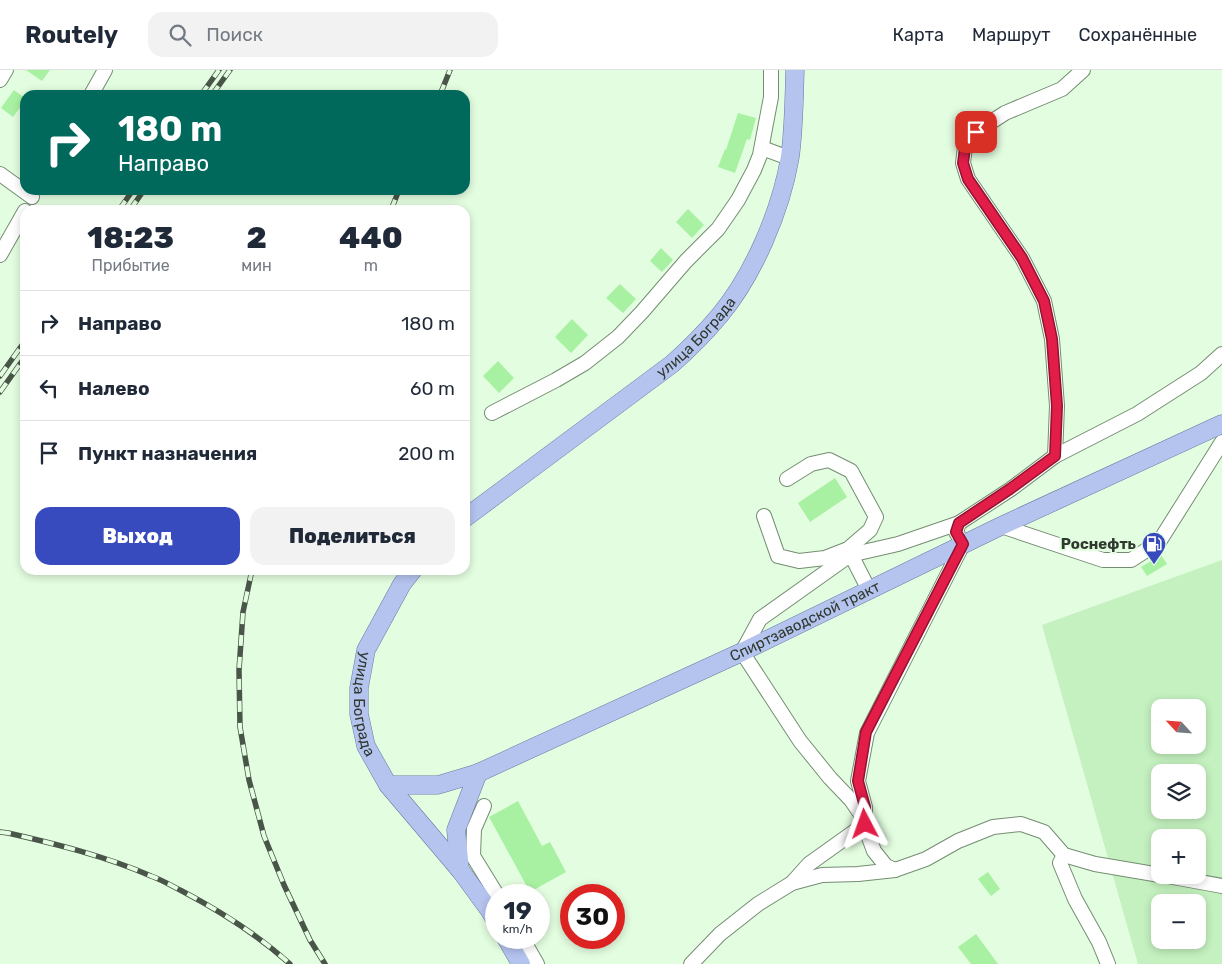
<!DOCTYPE html>
<html lang="ru">
<meta charset="utf-8">
<style>
:root{--surface:#fff;--page:#f2f2f3;--text:#1f2937;--muted:#747a83;--line:#e0e1e3;--accent:#374bbe}
body{margin:0;font-family:Rubik,sans-serif;background:var(--page);color:var(--text);height:100vh;display:flex;flex-direction:column;font-size:19px;white-space:nowrap}
*{box-sizing:border-box;margin:0}
p{font-size:16px;color:var(--muted)}
.icon{flex:none;width:28px;height:28px;fill:none;stroke:currentColor;stroke-width:2;stroke-linecap:round;stroke-linejoin:round}
.map{position:relative;flex:1;overflow:hidden}
.details{position:absolute;left:20px;top:135px;width:450px;height:370px;display:flex;flex-direction:column;background:var(--surface);border-radius:15px;box-shadow:0 2px 8px #0003}
.details>*{flex:none}
.top-card{position:absolute;left:20px;top:20px;width:450px;height:105px;border-radius:15px;box-shadow:0 2px 8px #0003;background:#00695c;color:#fff;overflow:hidden}
.needle{width:32px;rotate:296deg}
.buttons{position:absolute;left:1151px;top:629px;display:grid;gap:10px}
.buttons a{display:grid;place-items:center;width:55px;height:55px;border-radius:10px;background:var(--surface);box-shadow:0 2px 8px #0003;font-size:25px}
.speed{position:absolute;left:485px;top:814px;display:flex;gap:10px;font-size:25px;font-weight:700;text-align:center}
.speed>*{display:grid;place-content:center;width:65px;height:65px;border-radius:50%;background:var(--surface);box-shadow:0 2px 8px #0003;line-height:1}
.speed small{font-size:12px;font-weight:400}
.speed .limit{border:8px solid #d22;background:#fff;color:#111}
.pin{position:absolute;display:grid;place-items:center;width:42px;height:42px;color:#fff;margin:-21px;border-radius:10px;box-shadow:0 2px 8px #0006}
.me{position:absolute;width:55px;margin:-28px;rotate:356deg;stroke-linejoin:round;filter:drop-shadow(0 0 4px #0008)}
.turn{display:flex;align-items:center;gap:18px;height:105px;padding:0 15px;font-size:22px}
.turn .icon{width:65px;height:65px;stroke-width:2.5}
.turn b{display:block;font-size:35px;line-height:42px}
.eta{display:flex;justify-content:space-evenly;align-items:center;height:85px;text-align:center}
.eta b{font-size:30px;font-weight:800;line-height:35px}
.primary-button{display:flex;gap:10px;margin-top:auto;padding:10px 15px}
.primary-button a{flex:1;height:58px;border-radius:15px;background:var(--accent);color:#fff;font-size:20px;font-weight:800;line-height:58px;text-align:center}
.primary-button a+a{background:var(--page);color:var(--text)}
ul{padding:0;list-style:none}
li{display:flex;align-items:center;gap:15px;height:65px;padding:0 15px;border-top:1px solid var(--line)}
li div{flex:1}
li b{display:block;font-size:19px}
li em{font-style:normal}
header{display:flex;align-items:center;gap:30px;box-sizing:border-box;height:70px;padding:0 25px;background:var(--surface);border-bottom:1px solid var(--line)}
header strong{font-size:24px}
nav{display:flex;gap:28px;margin-inline-start:auto;font-size:18px}
.search{width:350px;height:45px;background:var(--page);display:flex;align-items:center;gap:12px;box-sizing:border-box;padding:0 18px;border-radius:15px;color:var(--muted);font-size:19px}
.map>svg:first-child{display:block}
.green{fill:#c4f1bf;fill-rule:evenodd}
.building{fill:#a9f1a2}
.lines{fill:none;stroke-linecap:round;stroke-linejoin:round}
.minor-casing{stroke:#758d72;stroke-width:16}
.major-casing{stroke:#6679a4;stroke-width:19}
.minor{stroke:#fff;stroke-width:14}
.major{stroke:#b5c3ef;stroke-width:18}
.rail-casing{stroke:#495548;stroke-width:5.5}
.rail{stroke:#e3fde0;stroke-width:4;stroke-dasharray:11;stroke-linecap:butt}
.route-casing{stroke:#92132f;stroke-width:12}
.route{stroke:#e11d48;stroke-width:9}
.labels{text-anchor:middle;stroke-width:4.5;stroke-linejoin:round;paint-order:stroke}
.street-label{font-size:15px;fill:#2f392e;stroke:#e3fde0}
.poi-label{font-size:15px;font-weight:bold;fill:#2f392e;stroke:#e3fde0;text-anchor:end}
</style>
<header>
<strong>Routely</strong>
<div class="search"><svg class="icon" aria-label="search" viewBox="0 0 24 24"><circle cx="10" cy="10" r="6"/><path d="M15 15l6 6"/></svg>Поиск</div>
<nav><a>Карта</a><a>Маршрут</a><a>Сохранённые</a></nav>
</header>
<div class="map">
<svg width="1222" height="894" viewBox="0 0 1222 894">
<rect width="100%" height="100%" fill="#e3fde0"/>
<path class="green" d="M1222,490V894H1138L1042,555ZM1160,638H1198V675H1160ZM1160,702H1198V740H1160ZM1160,768H1198V805H1160ZM1160,832H1198V870H1160Z"/>
<g class="building">
<path d="M26,0H50L42,11Z"/>
<path d="M14,20L25,28V31L13,47L1,38Z"/>
<path d="M738,43L756,48L750,70L747,69L735,103L718,97L725,79L726,80Z"/>
<path d="M688,139L704,155L692,168L676,152Z"/>
<path d="M661,178L673,190L662,202L650,191Z"/>
<path d="M620,214L636,229L623,243L606,228Z"/>
<path d="M572,249L588,265L571,283L555,267Z"/>
<path d="M498,291L514,308L499,323L483,306Z"/>
<path d="M835,408L847,427L810,452L798,433Z"/>
<path d="M1161,485L1167,494L1147,506L1141,497Z"/>
<path d="M518,731L542,776L550,772L566,802L530,822L489,747Z"/>
<path d="M988,802L1000,819L991,826L978,809Z"/>
<path d="M976,864L998,894H971L958,877Z"/>
</g>
<g class="lines">
<defs>
<g id="minor">
<path d="M0,10L6,0"/>
<path d="M91,25L105,0"/>
<path d="M762,78L789,88"/>
<path d="M0,104L32,127"/>
<path d="M0,185L25,141"/>
<path d="M492,343L556,310L585,293L618,267L642,242L686,191L718,159L738,130L754,100L760,85L771,27V0"/>
<path d="M1055,386L1137,344L1201,303L1222,284"/>
<path d="M764,446L778,486L799,491L825,488L848,479L870,460L876,447L851,401L829,390L811,394L787,409"/>
<path d="M1001,456L1103,490H1131L1159,472L1222,372"/>
<path d="M848,479L869,520"/>
<path d="M484,736L474,759L473,786L497,825"/>
<path d="M1064,785L1060,793L1075,829L1099,872L1108,894"/>
<path d="M895,800L886,796L874,781L860,743L851,730L830,708L800,671L742,582L760,549L850,485L898,474L959,453"/>
<path d="M1162,805L1222,816"/>
<path d="M792,813L822,805L858,804L895,800L926,789L958,771L993,757L1021,754L1044,762L1064,785L1095,794L1160,805"/>
<path d="M522,868L537,894"/>
<path d="M691,894L720,864L758,834L792,813L809,794L865,754V737L858,711L867,663L963,474L956,462L959,453L1011,419L1055,386L1057,336L1052,269L1044,231L1022,188L968,109L963,93L965,77L976,62L1005,43L1062,19L1083,0"/>
</g>
<g id="major">
<path id="s1" d="M465,448L672,294C689,279 705,263 720,245C754,204 781,140 790,87C794,58 794,29 795,0"/>
<path id="s2" d="M413,500L402,514L366,580L359,618V644L366,676L388,715L460,800L490,841L496,851"/>
<path id="s3" d="M388,715H438L478,703L742,582L1001,456L1222,354"/>
<path d="M460,800L456,760L478,703"/>
<path d="M506,868L521,894"/>
</g>
</defs>
<use href="#minor" class="minor-casing"/>
<use href="#major" class="major-casing"/>
<use href="#minor" class="minor"/>
<use href="#major" class="major"/>
<defs>
<g id="rail">
<path d="M201,25L219,0"/>
<path d="M212,25L230,0"/>
<path d="M440,25L450,0"/>
<path d="M119,140L133,120"/>
<path d="M130,140L144,120"/>
<path d="M391,140L399,120"/>
<path d="M0,306L25,271"/>
<path d="M0,322L25,287"/>
<path d="M252,500L243,542L239,600L240,657L249,710L264,766L284,815L310,870L325,894"/>
<path d="M0,762L8,763C56,774 105,786 151,806C162,810 172,816 182,821C220,841 258,865 290,894"/>
</g>
</defs>
<use href="#rail" class="rail-casing"/>
<use href="#rail" class="rail"/>
</g>
<g class="lines">
<defs>
<path id="route" d="M865,754V737L858,711L866,662L963,474L956,462L959,453L1010,419L1055,386L1057,336L1052,269L1044,231L1022,188L968,109L963,93L965,78L976,62"/>
</defs>
<use href="#route" class="route-casing"/>
<use href="#route" class="route"/>
</g>
<defs>
<symbol id="fuel-pin" viewBox="-11 -11 22 30"><path d="M0 17L-7.5 6A9.5 9.5 0 1 1 7.5 6Z" fill="#374bbe" stroke="#e3fde0"/><path d="M-5.5-6h7V0h2V4h1.3V-2.5L3-4.5l.8-.8L6-3V5H2.5V1h-1V6h-7ZM-4.2-4.7v3.2H.2V-4.7Z" fill="#fff"/></symbol>
</defs>
<g fill-rule="evenodd">
<use href="#fuel-pin" x="1140" y="460" width="28" height="38"/>
</g>
<g class="labels">
<g class="street-label">
<text dy="5" stroke="none"><textPath href="#s1" startOffset="294">улица Бограда</textPath></text>
<text dy="5" stroke="none"><textPath href="#s3" startOffset="452">Спиртзаводской тракт</textPath></text>
<text dy="5" stroke="none"><textPath href="#s2" startOffset="148">улица Бограда</textPath></text>
</g>
<g class="poi-label">
<text x="1136" y="479">Роснефть</text>
</g>
</g>
</svg>
<div class="buttons">
<a><svg class="needle" viewBox="-14 -14 28 28"><path d="M0-13l5 13h-10z" fill="#e53935"/><path d="M0 13l5-13h-10z" fill="#747a83"/></svg></a>
<a><svg class="icon" aria-label="layers" viewBox="0 0 24 24"><path d="M12 4l9 5-9 5-9-5zM3 14l9 5 9-5"/></svg></a>
<a>+</a>
<a>−</a>
</div>
<div class="speed"><div>19<small>km/h</small></div><div class="limit">30</div></div>
<div class="pin" style="left:976px;top:62px;background:#d93025"><svg class="icon" aria-label="arrive" viewBox="0 0 24 24"><path d="M6 21V4h12l-3 4 3 4H6"/></svg></div>
<svg class="me" style="left:865px;top:754px" viewBox="-20 -20 40 40"><path d="M0-17L14 15 0 8-14 15z" fill="#e11d48" stroke="#fff" stroke-width="4"/></svg>
<div class="top-card">
<div class="turn"><svg class="icon" aria-label="right" viewBox="0 0 24 24"><path d="M7 20v-9h11M14 6l5 5-5 5"/></svg><div><b>180 m</b>Направо</div></div>
</div>
<section class="details">
<div class="eta">
<div><b>18:23</b><p>Прибытие</p></div>
<div><b>2</b><p>мин</p></div>
<div><b>440</b><p>m</p></div>
</div>
<ul>
<li><svg class="icon" aria-label="right" viewBox="0 0 24 24"><path d="M7 20v-9h11M14 6l5 5-5 5"/></svg><div><b>Направо</b></div><em>180 m</em></li>
<li><svg class="icon" aria-label="left" viewBox="0 0 24 24"><path d="M17 20v-9H6M10 6l-5 5 5 5"/></svg><div><b>Налево</b></div><em>60 m</em></li>
<li><svg class="icon" aria-label="arrive" viewBox="0 0 24 24"><path d="M6 21V4h12l-3 4 3 4H6"/></svg><div><b>Пункт назначения</b></div><em>200 m</em></li>
</ul>
<div class="primary-button"><a>Выход</a><a>Поделиться</a></div>
</section>
</div>
